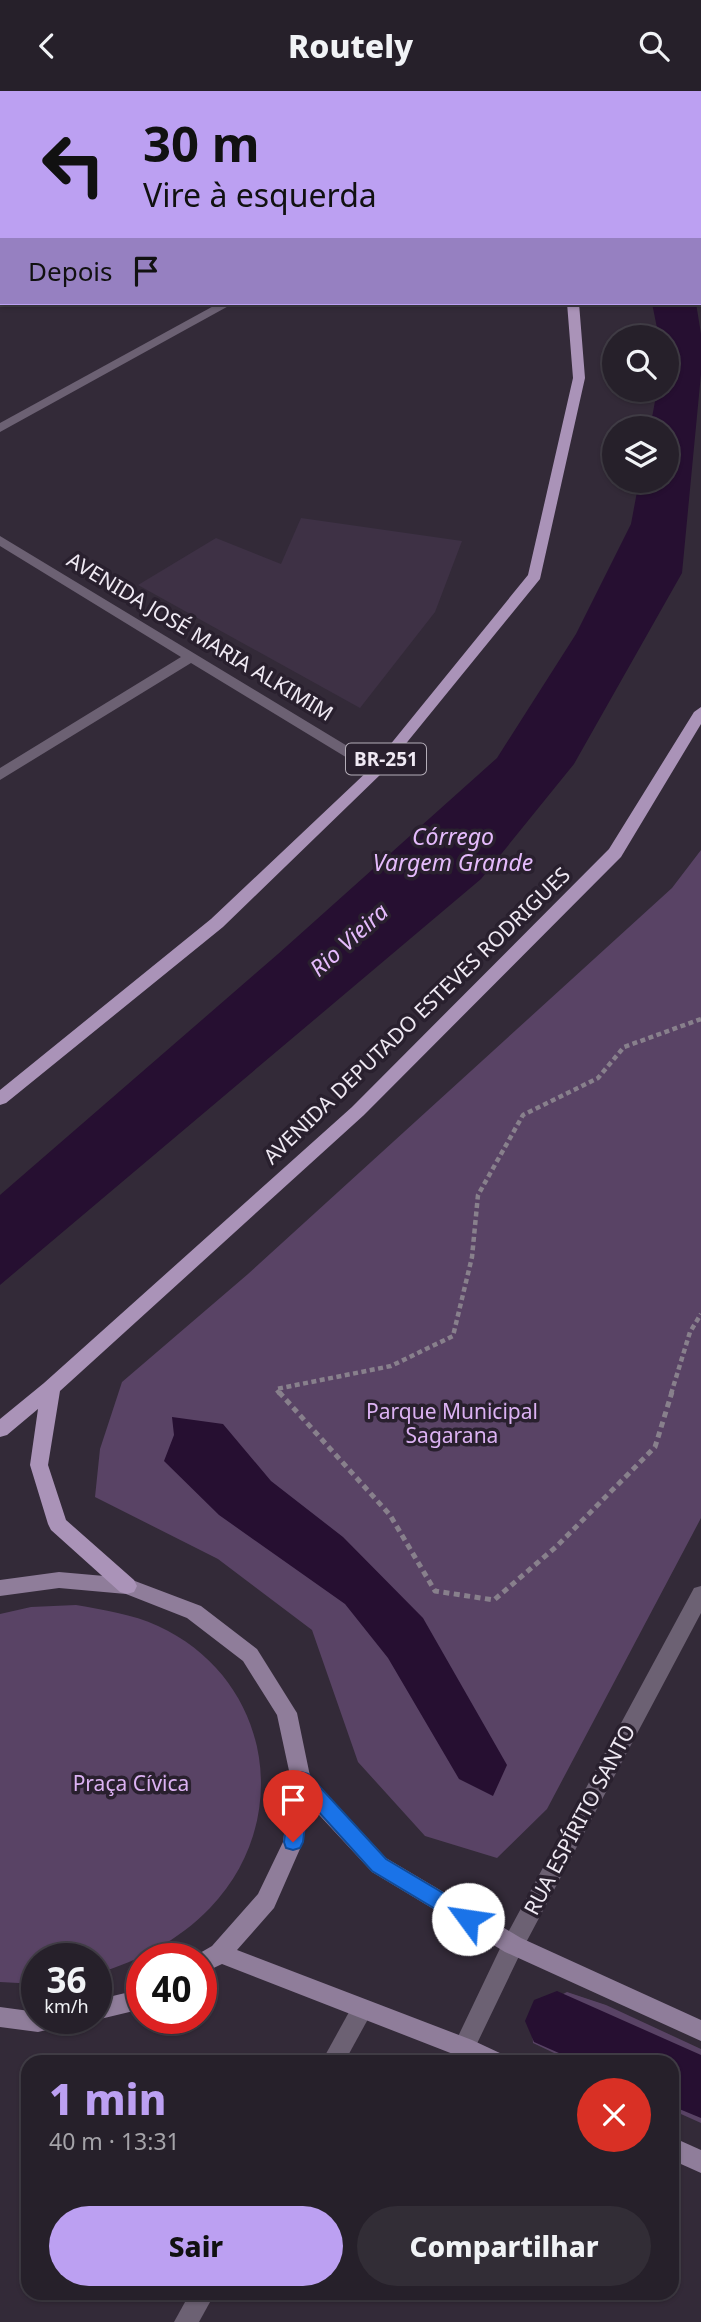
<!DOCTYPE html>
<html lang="pt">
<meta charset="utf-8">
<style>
:root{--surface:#26202a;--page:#322d36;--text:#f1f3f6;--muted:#a4a3a8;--line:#423e47;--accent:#bca0f2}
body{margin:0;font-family:"Noto Sans",sans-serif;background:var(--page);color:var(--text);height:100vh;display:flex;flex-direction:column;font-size:26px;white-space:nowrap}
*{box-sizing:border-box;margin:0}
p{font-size:23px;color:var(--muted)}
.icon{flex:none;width:38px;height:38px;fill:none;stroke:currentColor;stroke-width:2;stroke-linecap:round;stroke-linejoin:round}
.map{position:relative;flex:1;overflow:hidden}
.drawer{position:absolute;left:21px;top:1964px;width:658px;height:245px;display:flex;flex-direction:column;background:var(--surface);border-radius:21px;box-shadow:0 2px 5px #0004,0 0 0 2px var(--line)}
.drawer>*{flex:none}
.banner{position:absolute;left:0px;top:0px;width:702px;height:214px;box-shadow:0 2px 5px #0004,0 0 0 2px var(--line);background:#bca0f2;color:#111;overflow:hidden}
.tools{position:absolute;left:602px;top:234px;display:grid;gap:14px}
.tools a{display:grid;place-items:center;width:77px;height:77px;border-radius:50%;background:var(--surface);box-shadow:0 2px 5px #0004,0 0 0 2px var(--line);font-size:35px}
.speed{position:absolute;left:21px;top:1852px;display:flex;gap:14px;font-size:35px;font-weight:700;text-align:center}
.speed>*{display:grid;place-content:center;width:91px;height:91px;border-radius:50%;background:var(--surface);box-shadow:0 2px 5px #0004,0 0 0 2px var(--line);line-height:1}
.speed small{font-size:18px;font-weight:400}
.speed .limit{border:10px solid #d22;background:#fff;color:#111}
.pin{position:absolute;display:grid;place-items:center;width:60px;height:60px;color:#fff;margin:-72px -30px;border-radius:50% 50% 50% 0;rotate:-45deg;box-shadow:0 0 7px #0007}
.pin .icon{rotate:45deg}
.me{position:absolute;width:77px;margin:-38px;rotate:301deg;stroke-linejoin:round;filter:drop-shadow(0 0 5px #0008)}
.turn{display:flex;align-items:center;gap:24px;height:147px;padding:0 28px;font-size:32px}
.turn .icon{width:91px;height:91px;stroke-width:2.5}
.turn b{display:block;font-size:49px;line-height:60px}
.then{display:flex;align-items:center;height:66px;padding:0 28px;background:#0003;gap:14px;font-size:26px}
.round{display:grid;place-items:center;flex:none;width:74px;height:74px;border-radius:37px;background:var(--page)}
.head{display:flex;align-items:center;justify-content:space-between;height:119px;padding:0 28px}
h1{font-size:42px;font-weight:800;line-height:52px;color:var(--accent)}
.action{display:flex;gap:14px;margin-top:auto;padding:14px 28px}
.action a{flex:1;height:80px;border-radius:42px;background:var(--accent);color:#111;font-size:28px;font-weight:800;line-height:80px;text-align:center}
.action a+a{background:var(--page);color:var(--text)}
header{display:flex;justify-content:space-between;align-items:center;height:91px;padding:0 28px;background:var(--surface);font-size:32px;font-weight:800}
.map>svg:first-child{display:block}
.built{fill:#3e3145}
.green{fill:#594365}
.water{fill:#260f31}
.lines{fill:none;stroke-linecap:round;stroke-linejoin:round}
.canal{fill:#260f31;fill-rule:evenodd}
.path-far1{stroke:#88808c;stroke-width:4.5;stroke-dasharray:5 3.5;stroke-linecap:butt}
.path{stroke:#88808c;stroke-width:5;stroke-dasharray:6 4.5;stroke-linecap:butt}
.street{fill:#6c6173;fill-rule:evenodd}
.secondary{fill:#8f7d9a;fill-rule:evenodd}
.primary{fill:#aa93b8;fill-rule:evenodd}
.route{fill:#1a73e8;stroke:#114b97;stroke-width:2}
.labels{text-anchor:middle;stroke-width:7;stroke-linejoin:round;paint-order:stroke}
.shield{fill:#29202e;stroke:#b4adb8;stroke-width:2}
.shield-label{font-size:19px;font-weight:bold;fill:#efe9f3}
.street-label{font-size:21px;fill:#efe9f3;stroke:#29202e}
.park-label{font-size:21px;fill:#dcb2f3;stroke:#29202e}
.water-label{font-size:23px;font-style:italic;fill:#e5bbfc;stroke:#29202e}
</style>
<header><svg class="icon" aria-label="back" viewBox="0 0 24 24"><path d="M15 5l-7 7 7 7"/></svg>Routely<svg class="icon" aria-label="search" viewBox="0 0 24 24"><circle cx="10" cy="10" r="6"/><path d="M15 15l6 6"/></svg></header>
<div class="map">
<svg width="701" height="2231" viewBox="0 0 701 2231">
<rect width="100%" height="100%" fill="#332a38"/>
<path class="built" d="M301,427L462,450L435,521L360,617L138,494L216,447L281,473Z"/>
<g class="green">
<path d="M701,759V1427L547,1718L497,1767L425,1745L358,1671L312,1539L218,1468L95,1406L100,1358L122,1291L248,1183L672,797Z"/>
<path d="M76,1514C104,1519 132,1523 158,1535C271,1587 295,1728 210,1817C178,1850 140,1869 96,1883V1867H37V1893L0,1891V1523L31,1516Z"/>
<path d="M567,1901L606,1914L701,1958V2032L672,2019V1970H571L533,1952L531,1919Z"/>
</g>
<g class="water">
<path d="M652,212H696L701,243V283L682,482L574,673L481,788L0,1194V1104L278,863L497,667L576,543L631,433L639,390H667V338H650L657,299H667V247H659Z"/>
<path d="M172,1326L223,1333L271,1390L343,1446L423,1527L507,1674L493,1705L459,1688L388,1567L345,1513L219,1424L164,1370L174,1344Z"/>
</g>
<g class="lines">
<path class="canal" d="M557,1900L701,1964V2027L672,2015V1970H577L534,1951L525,1930L534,1909Z"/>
<g class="path-far1">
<path d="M280,1303L276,1298L391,1275L453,1245L472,1166L478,1104L523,1024L598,987L624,956L701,928"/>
<path d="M671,1303L690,1241L701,1223"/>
</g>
<path class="path" d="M279,1301L390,1424L435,1500L494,1509L557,1455L655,1356L672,1301"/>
<g class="street">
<path d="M127,0H140L125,2Z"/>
<path d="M0,61H2L0,69Z"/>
<path d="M219,212H234L0,341V332Z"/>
<path d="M0,445L382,676L385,679L377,684L372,682L191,572L0,689V677L181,566L0,455Z"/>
<path d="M701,1495V1522L521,1861L472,1963L464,1966L456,1963L453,1956L505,1847L694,1497Z"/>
<path d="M362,1909L370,1912L373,1919L345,1970H322L354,1912Z"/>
<path d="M190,2202H215L199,2231H174Z"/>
</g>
<g class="secondary">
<path d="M59,1481L127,1487L201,1515L257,1558L297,1622L310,1685L386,1767L521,1847L701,1929V1950L505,1861L372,1781L308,1712L303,1751L274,1817L237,1859L472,1949L502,1963L505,1970H471L222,1873L201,1883V1867L193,1866L212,1855L258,1803L283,1751L291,1689L277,1624L243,1570L187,1527L126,1503L59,1497L0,1505V1489Z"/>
<path d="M142,1898V1918L96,1929L90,1927H96V1909Z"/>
<path d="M0,1916L37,1921V1927H71L68,1934L38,1941L0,1936Z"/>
<path d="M672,2046L701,2059V2082L672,2069Z"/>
</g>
<g class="primary">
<path d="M469,0H481L482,2H470Z"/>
<path d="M680,0H692L693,2H681Z"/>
<rect x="700" y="15" width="1" height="7"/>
<path d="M567,212H579L585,287L540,488L382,682L223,836L6,1012L0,1014V999L211,828L372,676L528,484L573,287Z"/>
<path d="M701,616V633L621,766L364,1024L60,1300L48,1374L66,1429L134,1489L137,1495L134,1501L127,1503L120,1501L51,1439L48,1433L30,1374L38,1318L7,1344L0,1346V1328L44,1292L352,1016L609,758L694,621Z"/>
</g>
</g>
<path class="route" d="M301,1681L308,1683L386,1768L475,1821L478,1828L475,1834L468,1836L462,1834L372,1780L308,1709L303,1751L300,1757L293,1759L286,1757L284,1751L292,1689L294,1683Z"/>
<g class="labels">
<rect class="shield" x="346" y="652.5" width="80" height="31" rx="5"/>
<g class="shield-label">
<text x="386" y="675">BR-251</text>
</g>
<g class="street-label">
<text transform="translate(200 546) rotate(31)" y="7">AVENIDA JOSÉ MARIA ALKIMIM</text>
<text transform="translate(417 925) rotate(-44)" y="7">AVENIDA DEPUTADO ESTEVES RODRIGUES</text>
<text transform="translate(580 1729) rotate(-62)" y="7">RUA ESPÍRITO SANTO</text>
</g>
<g class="park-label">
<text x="452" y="1328">Parque Municipal<tspan x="452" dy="24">Sagarana</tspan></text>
<text x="131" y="1700">Praça Cívica</text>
</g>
<g class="water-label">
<text x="453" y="754">Córrego<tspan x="453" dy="26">Vargem Grande</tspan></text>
<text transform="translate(349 849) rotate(-42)" y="8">Rio Vieira</text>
</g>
</g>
</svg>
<div class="tools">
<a><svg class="icon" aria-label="search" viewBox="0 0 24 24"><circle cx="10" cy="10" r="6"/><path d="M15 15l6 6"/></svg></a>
<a><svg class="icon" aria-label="layers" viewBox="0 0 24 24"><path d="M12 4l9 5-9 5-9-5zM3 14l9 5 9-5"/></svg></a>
</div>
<div class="speed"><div>36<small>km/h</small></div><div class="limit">40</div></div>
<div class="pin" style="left:293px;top:1751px;background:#d93025"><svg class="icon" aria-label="arrive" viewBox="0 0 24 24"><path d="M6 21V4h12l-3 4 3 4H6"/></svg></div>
<svg class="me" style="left:468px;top:1828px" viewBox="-20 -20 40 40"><circle r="19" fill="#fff"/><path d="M0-13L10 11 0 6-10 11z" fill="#1a73e8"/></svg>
<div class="banner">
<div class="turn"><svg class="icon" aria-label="left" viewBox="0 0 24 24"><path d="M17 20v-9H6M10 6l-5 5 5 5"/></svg><div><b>30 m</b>Vire à esquerda</div></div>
<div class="then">Depois<svg class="icon" aria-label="arrive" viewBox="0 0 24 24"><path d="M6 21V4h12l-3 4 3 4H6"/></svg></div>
</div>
<section class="drawer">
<div class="head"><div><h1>1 min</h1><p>40 m · 13:31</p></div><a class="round" style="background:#d93025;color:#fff"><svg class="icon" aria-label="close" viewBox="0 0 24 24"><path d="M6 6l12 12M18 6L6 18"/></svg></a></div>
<div class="action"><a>Sair</a><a>Compartilhar</a></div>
</section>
</div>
